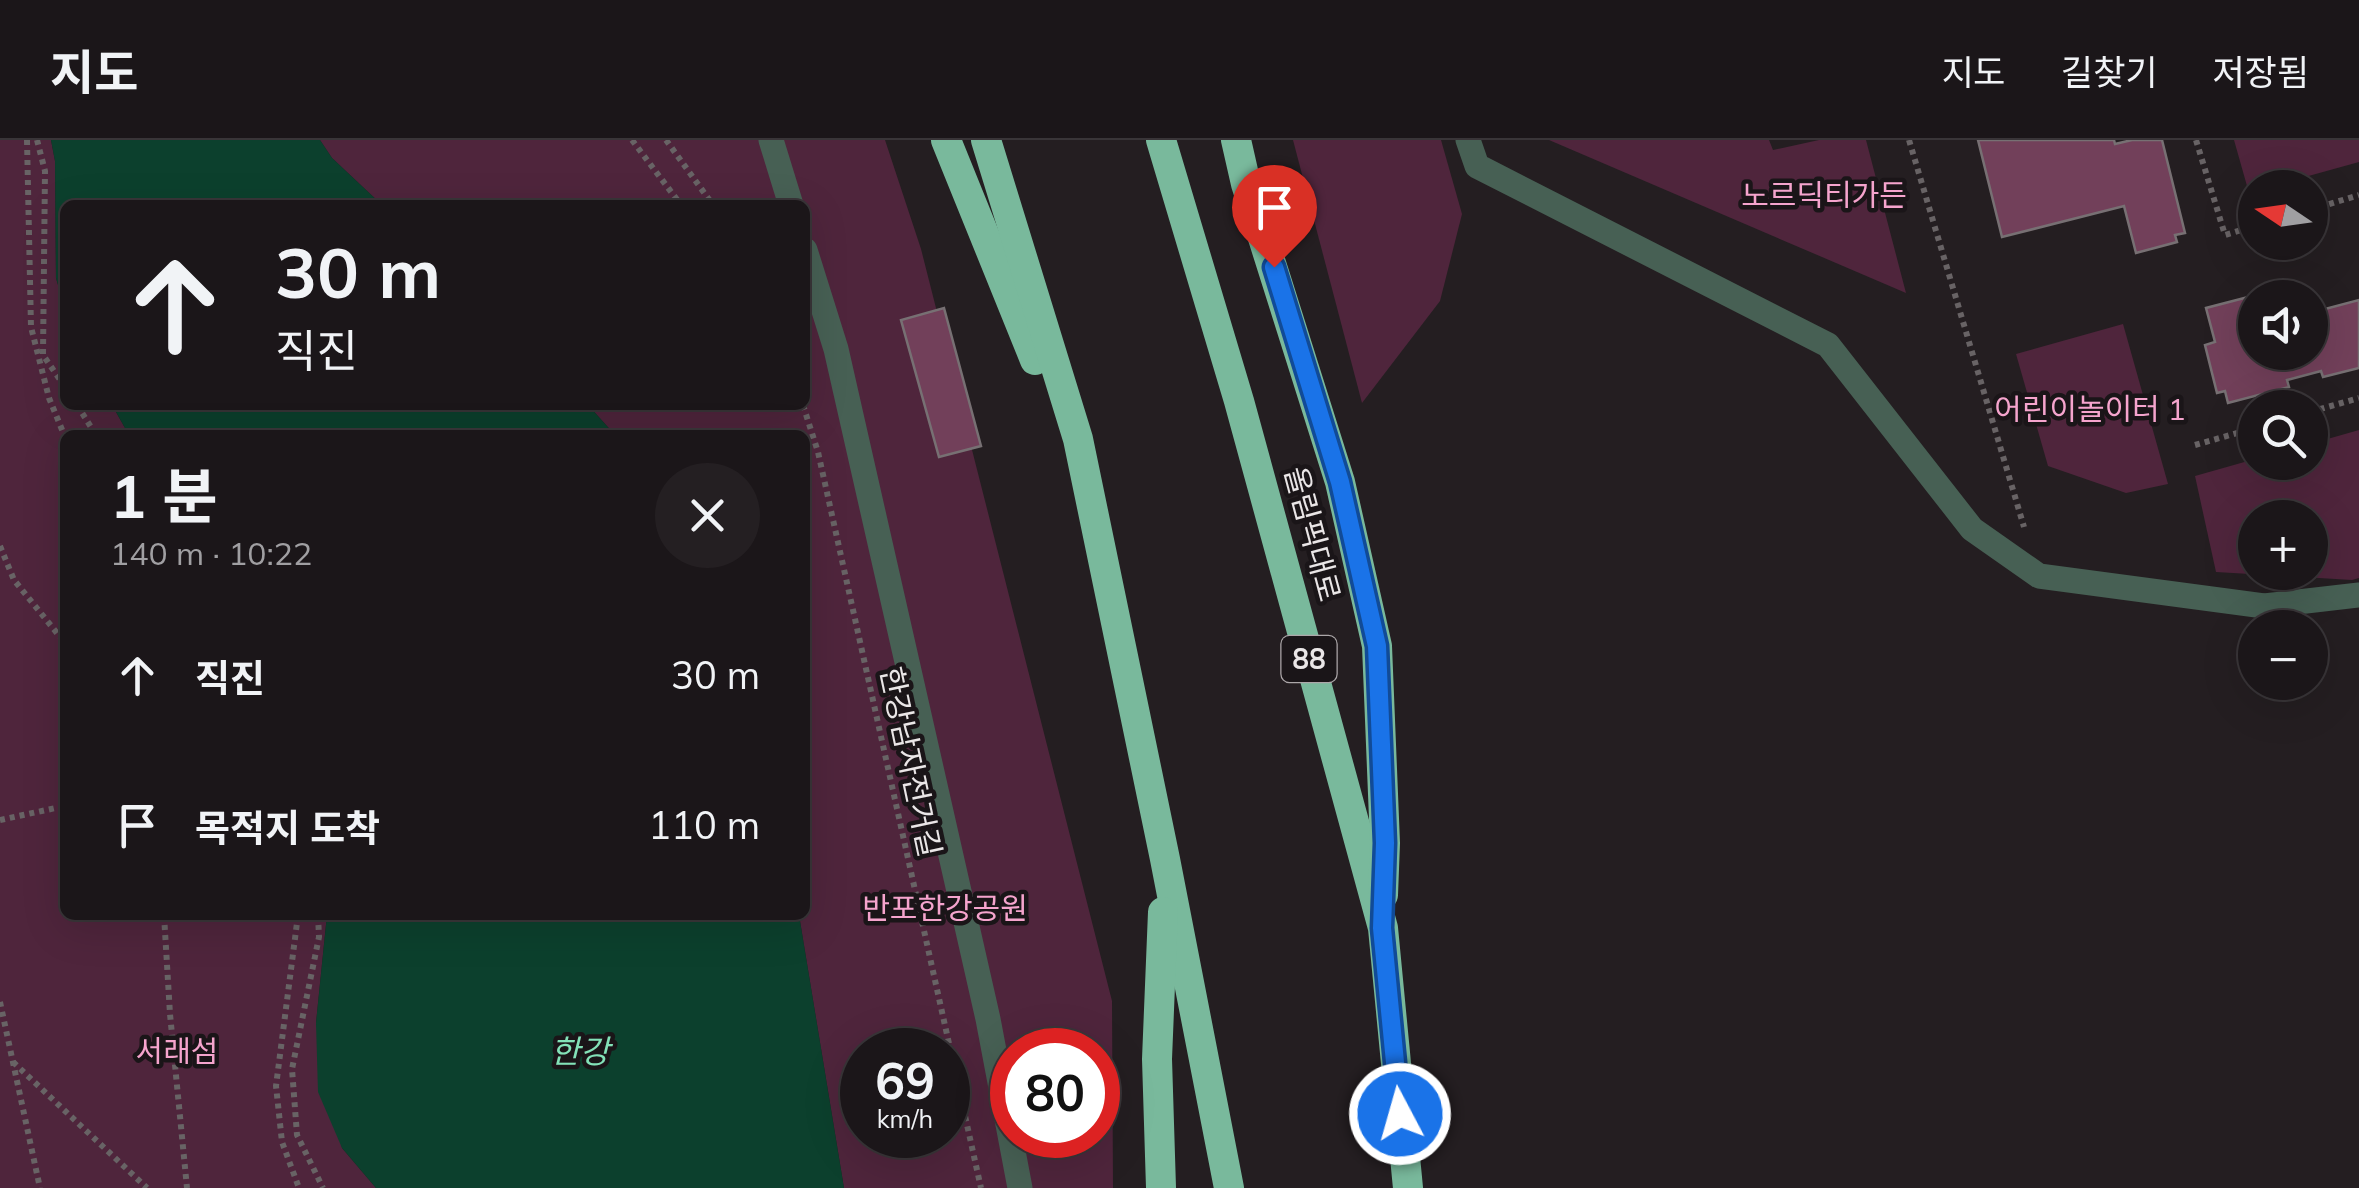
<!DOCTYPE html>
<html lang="ko">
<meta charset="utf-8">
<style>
:root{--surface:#1b1619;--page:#241f22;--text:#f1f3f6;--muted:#a09fa2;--line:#393538}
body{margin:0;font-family:Mulish,"Noto Sans KR",sans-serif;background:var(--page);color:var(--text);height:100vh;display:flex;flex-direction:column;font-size:38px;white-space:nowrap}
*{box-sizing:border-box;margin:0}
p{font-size:32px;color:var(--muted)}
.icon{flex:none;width:55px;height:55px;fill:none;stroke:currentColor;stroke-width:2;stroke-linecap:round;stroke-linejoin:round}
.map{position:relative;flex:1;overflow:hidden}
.drawer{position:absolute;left:60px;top:290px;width:750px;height:490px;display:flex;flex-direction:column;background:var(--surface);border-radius:15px;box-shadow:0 10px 40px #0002,0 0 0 2px var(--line)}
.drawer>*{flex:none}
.top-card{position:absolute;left:60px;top:60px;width:750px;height:210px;border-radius:15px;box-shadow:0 10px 40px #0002,0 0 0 2px var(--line);background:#1b1619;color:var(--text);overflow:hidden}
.needle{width:65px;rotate:283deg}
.fabs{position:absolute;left:2238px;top:30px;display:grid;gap:20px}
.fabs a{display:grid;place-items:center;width:90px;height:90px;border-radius:50%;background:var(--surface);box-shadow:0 10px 40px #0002,0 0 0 2px var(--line);font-size:50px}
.speed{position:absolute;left:840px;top:888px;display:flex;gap:20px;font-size:50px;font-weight:700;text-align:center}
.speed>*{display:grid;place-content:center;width:130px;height:130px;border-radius:50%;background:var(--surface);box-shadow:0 10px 40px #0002,0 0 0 2px var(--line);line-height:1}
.speed small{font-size:25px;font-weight:400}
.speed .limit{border:15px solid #d22;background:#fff;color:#111}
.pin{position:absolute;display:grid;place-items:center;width:85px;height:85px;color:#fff;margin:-102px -42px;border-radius:50% 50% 50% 0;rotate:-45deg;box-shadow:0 0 10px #0007}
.pin .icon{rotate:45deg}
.me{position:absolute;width:110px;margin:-55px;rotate:354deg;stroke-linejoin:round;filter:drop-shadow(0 0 8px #0008)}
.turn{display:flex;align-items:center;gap:35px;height:210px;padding:0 50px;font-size:45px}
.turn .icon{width:130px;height:130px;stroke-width:2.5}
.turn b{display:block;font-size:70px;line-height:85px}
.round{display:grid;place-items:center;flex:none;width:105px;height:105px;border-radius:52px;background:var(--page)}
.overview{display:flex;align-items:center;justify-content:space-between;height:170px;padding:0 50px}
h1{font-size:60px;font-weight:700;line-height:75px}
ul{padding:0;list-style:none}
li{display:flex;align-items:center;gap:30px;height:150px;padding:0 50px}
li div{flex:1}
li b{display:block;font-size:38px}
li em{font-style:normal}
header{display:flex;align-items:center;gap:60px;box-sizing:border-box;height:140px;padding:0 50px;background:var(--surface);border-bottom:2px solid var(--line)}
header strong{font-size:48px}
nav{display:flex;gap:55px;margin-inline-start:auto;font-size:35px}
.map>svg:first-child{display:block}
.green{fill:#4f253c;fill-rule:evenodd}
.water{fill:#0c402d}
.building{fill:#72405a;stroke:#777073;stroke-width:2.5}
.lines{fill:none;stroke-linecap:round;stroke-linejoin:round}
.path{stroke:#686365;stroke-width:6;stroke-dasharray:5 5;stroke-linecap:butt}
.minor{stroke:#476054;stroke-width:25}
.highway{stroke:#79b99c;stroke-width:30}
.route-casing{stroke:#114b97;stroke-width:25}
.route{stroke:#1a73e8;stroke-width:18}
.labels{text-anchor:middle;stroke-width:9;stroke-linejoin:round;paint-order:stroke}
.shield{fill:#1a1518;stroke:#aca7a9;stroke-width:2.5}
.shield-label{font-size:28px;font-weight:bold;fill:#eae6e7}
.park-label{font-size:30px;fill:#f5a4cd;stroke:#1a1518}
.street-label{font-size:30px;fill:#eae6e7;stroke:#1a1518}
.water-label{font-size:32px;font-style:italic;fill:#83e2b8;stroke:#1a1518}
</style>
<header>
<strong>지도</strong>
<nav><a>지도</a><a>길찾기</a><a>저장됨</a></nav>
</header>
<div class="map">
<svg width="2359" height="1048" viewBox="0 0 2359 1048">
<rect width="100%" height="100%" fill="#241e21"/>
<g class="green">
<path d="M0,0H51L55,21L56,138L65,169V265H112L129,295H65V775H327L316,883L342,1008L376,1048H0Z"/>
<path d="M320,0H885L921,109L1112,861L1113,1048H844L799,775H805V295H615L588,265H805V65H382L332,18ZM862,910H948V995H862ZM1012,910H1098V995H1012Z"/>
<path d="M1293,0H1441L1462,74L1440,161L1362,263Z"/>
<path d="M1549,0H1769L1773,10L1819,0H1866L1906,153Z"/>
<path d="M2234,0H2359V22L2269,47L2255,48V52L2249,53Z"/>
<path d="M2123,184L2168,344L2126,353L2048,326L2016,214Z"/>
<path d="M2359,290V438L2352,440L2216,432L2195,336L2255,319V322H2310V304ZM2255,378H2310V432H2255Z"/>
</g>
<g class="water">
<path d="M51,0H320L332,18L382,65H65V169L56,138L55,21Z"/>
<path d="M112,265H588L615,295H129Z"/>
<path d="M327,775H799L844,1048H376L342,1008L318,952L316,883Z"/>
</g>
<g class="building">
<path d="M1978,0H2114L2115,4L2132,0H2162L2185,93L2175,95L2177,102L2136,113L2124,66L2002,97Z"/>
<path d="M2275,150L2277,158H2255V212H2310V173L2359,160V228L2323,237L2321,231L2287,240L2289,247L2228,263L2225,251L2217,253L2205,205L2215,202L2206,168Z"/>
<path d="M944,168L981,306L939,317L901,180Z"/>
</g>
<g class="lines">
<g class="path">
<path d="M27,0L31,187L49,258L65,297"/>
<path d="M37,0L45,31L43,215L65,247"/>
<path d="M632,0L681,65"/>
<path d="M666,0L713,65"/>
<path d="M1909,0L2024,387"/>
<path d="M2196,0L2225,95L2255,86"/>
<path d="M2310,70L2359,55"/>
<path d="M77,265L96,295"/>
<path d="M803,265L818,312L981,1048"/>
<path d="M2310,272L2359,258"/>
<path d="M2195,305L2255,288"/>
<path d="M0,406L14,440L65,503"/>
<path d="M0,680L65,666"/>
<path d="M164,775L170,874L187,1048"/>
<path d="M298,775L276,946L282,1002L299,1048"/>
<path d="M318,775L319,797L292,929L297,995L323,1048"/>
<path d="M0,862L40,1048"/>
<path d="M13,922L147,1048"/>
</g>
<g class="minor">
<path d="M771,0L791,65"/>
<path d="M1468,0L1477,26L1828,205L1972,389L2039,436L2264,466L2359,455"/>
<path d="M805,110L836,209L988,879L1020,1048"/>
</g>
<g class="highway">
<path d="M946,0L1035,220"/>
<path d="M986,0L1078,299L1165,719L1229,1048"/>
<path d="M1161,0L1239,261L1383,788L1408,1048"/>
<path d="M1236,0L1246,44L1340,342L1377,506L1385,703L1383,755"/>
<path d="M1161,1048L1157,919L1163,772"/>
</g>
</g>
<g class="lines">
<defs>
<path id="route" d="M1274,127L1340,342L1377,506L1385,703L1382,788L1400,974"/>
</defs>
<use href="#route" class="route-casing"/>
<use href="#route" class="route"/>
</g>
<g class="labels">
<rect class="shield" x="1281.5" y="496" width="55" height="46" rx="8"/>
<g class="shield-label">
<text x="1309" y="529">88</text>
</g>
<g class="park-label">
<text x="1824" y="66">노르딕티가든</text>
<text x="2090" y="280">어린이놀이터 1</text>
<text x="945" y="779">반포한강공원</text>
<text x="177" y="922">서래섬</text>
</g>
<g class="street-label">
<text transform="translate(1312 394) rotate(75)" y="10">올림픽대로</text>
<text transform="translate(910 622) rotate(78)" y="10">한강남자전거길</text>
</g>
<g class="water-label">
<text x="580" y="923">한강</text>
</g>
</g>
</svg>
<div class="fabs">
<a><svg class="needle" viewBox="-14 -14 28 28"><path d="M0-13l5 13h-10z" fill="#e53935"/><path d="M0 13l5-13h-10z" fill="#a09fa2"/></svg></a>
<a><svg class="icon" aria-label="sound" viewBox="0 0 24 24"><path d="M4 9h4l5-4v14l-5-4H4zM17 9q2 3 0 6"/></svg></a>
<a><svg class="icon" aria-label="search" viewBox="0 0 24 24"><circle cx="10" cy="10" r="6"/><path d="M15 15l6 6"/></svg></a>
<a>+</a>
<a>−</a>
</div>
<div class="speed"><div>69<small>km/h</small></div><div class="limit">80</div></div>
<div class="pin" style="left:1274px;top:127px;background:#d93025"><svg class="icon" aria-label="arrive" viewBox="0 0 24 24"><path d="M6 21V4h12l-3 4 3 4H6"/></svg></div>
<svg class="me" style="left:1400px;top:974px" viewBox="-20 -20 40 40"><circle r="17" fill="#1a73e8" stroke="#fff" stroke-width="3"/><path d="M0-11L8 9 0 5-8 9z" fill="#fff"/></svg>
<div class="top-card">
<div class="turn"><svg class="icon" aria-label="ahead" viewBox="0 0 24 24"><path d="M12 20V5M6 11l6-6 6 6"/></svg><div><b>30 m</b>직진</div></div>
</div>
<section class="drawer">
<div class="overview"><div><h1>1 분</h1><p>140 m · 10:22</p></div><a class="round"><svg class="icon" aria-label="close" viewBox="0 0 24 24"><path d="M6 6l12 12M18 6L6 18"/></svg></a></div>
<ul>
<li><svg class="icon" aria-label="ahead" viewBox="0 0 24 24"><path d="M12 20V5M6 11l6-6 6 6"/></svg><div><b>직진</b></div><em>30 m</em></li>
<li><svg class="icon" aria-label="arrive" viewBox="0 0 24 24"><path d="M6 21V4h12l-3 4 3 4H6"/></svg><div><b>목적지 도착</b></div><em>110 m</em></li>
</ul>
</section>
</div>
